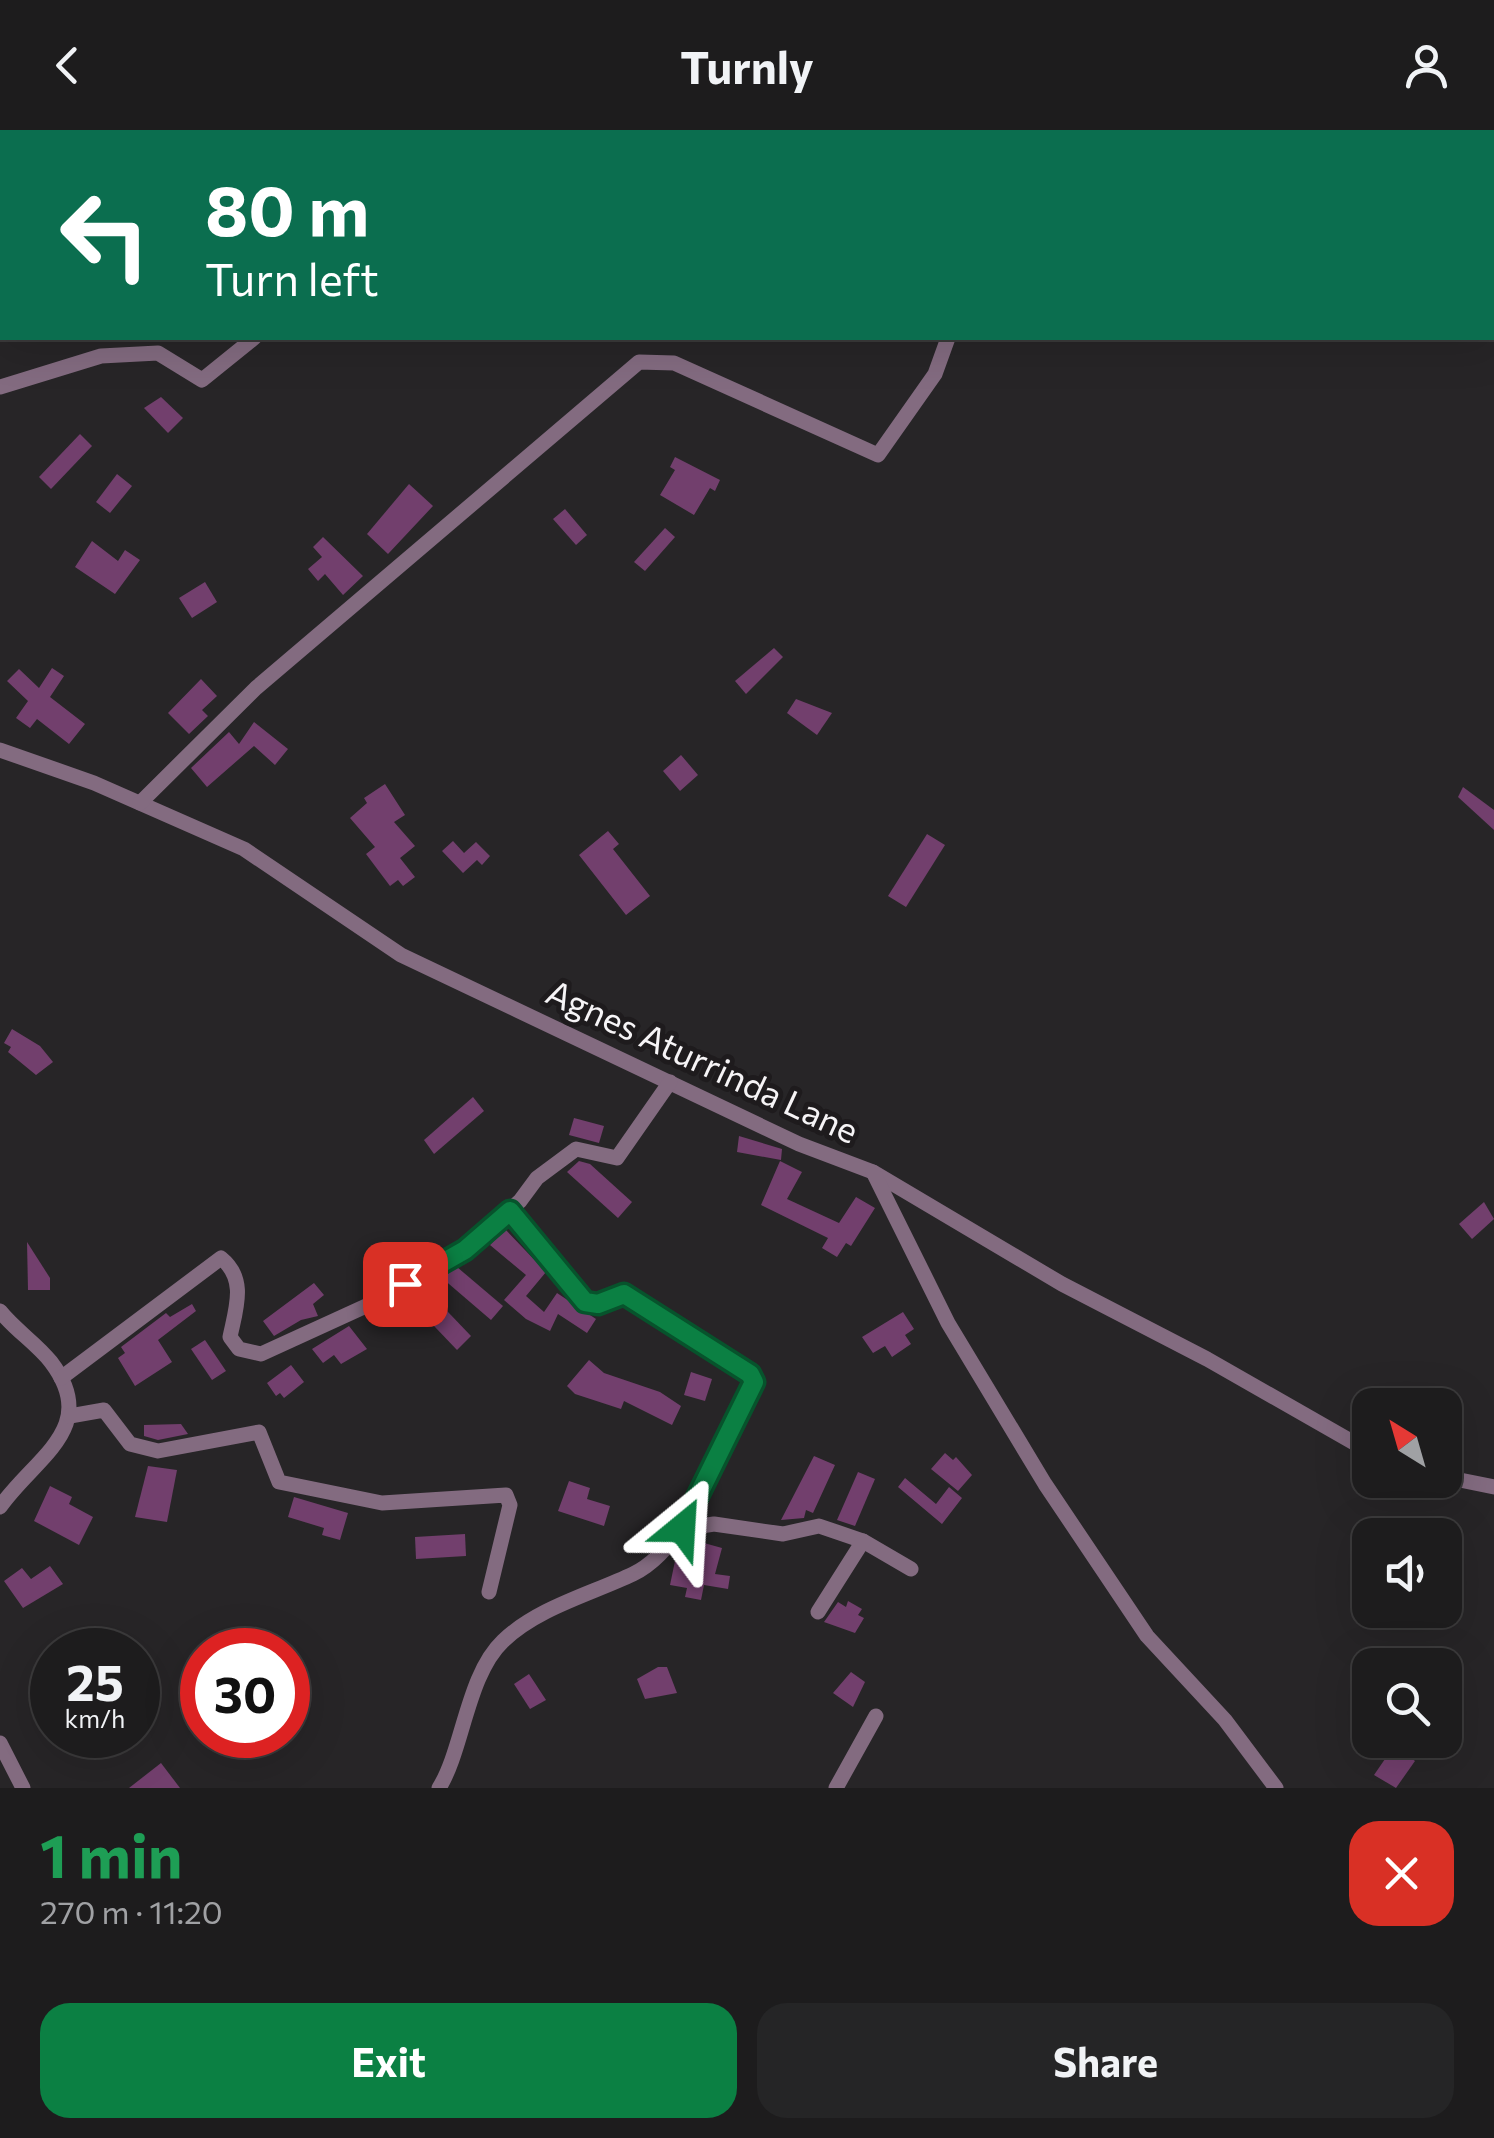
<!DOCTYPE html>
<meta charset="utf-8">
<style>
:root{--surface:#1d1c1d;--page:#252526;--text:#f1f3f6;--muted:#a0a1a4;--line:#3b3a3b;--accent:#0b8043}
body{margin:0;font-family:Commissioner,sans-serif;background:var(--page);color:var(--text);height:100vh;display:flex;flex-direction:column;font-size:38px;white-space:nowrap}
*{box-sizing:border-box;margin:0}
p{font-size:32px;color:var(--muted)}
.icon{flex:none;width:55px;height:55px;fill:none;stroke:currentColor;stroke-width:2;stroke-linecap:round;stroke-linejoin:round}
.map{position:relative;height:1658px;overflow:hidden}
.sheet{display:flex;flex-direction:column;background:var(--surface);flex:1}
.sheet>*{flex:none}
.top-card{position:absolute;left:0px;top:0px;width:1495px;height:210px;box-shadow:0 10px 40px #0002,0 0 0 2px var(--line);background:#0b6e4f;color:#fff;overflow:hidden}
.needle{width:65px;rotate:323deg}
.controls{position:absolute;left:1352px;top:1258px;display:grid;gap:20px}
.controls a{display:grid;place-items:center;width:110px;height:110px;border-radius:20px;background:var(--surface);box-shadow:0 10px 40px #0002,0 0 0 2px var(--line);font-size:50px}
.speed{position:absolute;left:30px;top:1498px;display:flex;gap:20px;font-size:50px;font-weight:700;text-align:center}
.speed>*{display:grid;place-content:center;width:130px;height:130px;border-radius:50%;background:var(--surface);box-shadow:0 10px 40px #0002,0 0 0 2px var(--line);line-height:1}
.speed small{font-size:25px;font-weight:400}
.speed .limit{border:15px solid #d22;background:#fff;color:#111}
.pin{position:absolute;display:grid;place-items:center;width:85px;height:85px;color:#fff;margin:-42px;border-radius:20px;box-shadow:0 5px 15px #0006}
.me{position:absolute;width:110px;margin:-55px;rotate:27deg;stroke-linejoin:round;filter:drop-shadow(0 0 8px #0008)}
.turn{display:flex;align-items:center;gap:35px;height:210px;padding:0 40px;font-size:45px}
.turn .icon{width:130px;height:130px;stroke-width:2.5}
.turn b{display:block;font-size:70px;line-height:85px}
.round{display:grid;place-items:center;flex:none;width:105px;height:105px;border-radius:30px;background:var(--page)}
.summary{display:flex;align-items:center;justify-content:space-between;height:170px;padding:0 40px}
h1{font-size:60px;font-weight:700;line-height:75px;color:#1e9e55}
.action{display:flex;gap:20px;margin-top:auto;padding:20px 40px}
.action a{flex:1;height:115px;border-radius:30px;background:var(--accent);color:#fff;font-size:40px;font-weight:700;line-height:115px;text-align:center}
.action a+a{background:var(--page);color:var(--text)}
header{display:flex;justify-content:space-between;align-items:center;height:130px;padding:0 40px;background:var(--surface);font-size:45px;font-weight:700}
.map>svg:first-child{display:block}
.building{fill:#723f6d}
.lines{fill:none;stroke-linecap:round;stroke-linejoin:round}
.minor{stroke:#836b80;stroke-width:15}
.route-casing{stroke:#07532c;stroke-width:25}
.route{stroke:#0b8043;stroke-width:18}
.labels{text-anchor:middle;stroke-width:10;stroke-linejoin:round;paint-order:stroke}
.street-label{font-size:35px;fill:#f6f4f6;stroke:#1e1b1d}
</style>
<header><svg class="icon" aria-label="back" viewBox="0 0 24 24"><path d="M15 5l-7 7 7 7"/></svg>Turnly<svg class="icon" aria-label="person" viewBox="0 0 24 24"><circle cx="12" cy="8" r="4"/><path d="M4 21q1-7 8-7t8 7"/></svg></header>
<div class="map">
<svg width="1494" height="1658" viewBox="0 0 1494 1658">
<rect width="100%" height="100%" fill="#272527"/>
<g class="building">
<path d="M161,267L183,288L168,303L144,278Z"/>
<path d="M80,304L92,316L51,359L39,347Z"/>
<path d="M675,327L720,350L715,361L710,358L694,385L660,365L675,340L670,337Z"/>
<path d="M117,344L132,356L110,383L96,372Z"/>
<path d="M409,354L433,376L388,424L367,404Z"/>
<path d="M565,379L587,405L576,415L553,389Z"/>
<path d="M665,398L675,407L645,441L634,432Z"/>
<path d="M323,407L363,446L343,465L325,444L318,451L308,439L322,427L313,417Z"/>
<path d="M92,411L118,431L125,420L140,430L115,464L75,437Z"/>
<path d="M205,452L217,472L192,488L179,468Z"/>
<path d="M774,518L783,527L746,564L735,551Z"/>
<path d="M52,538L64,546L50,567L85,594L69,614L37,589L30,598L16,588L28,571L7,551L19,539L39,558Z"/>
<path d="M201,549L217,566L202,580L208,586L189,604L168,583Z"/>
<path d="M796,569L832,583L817,605L787,583Z"/>
<path d="M254,592L288,619L275,635L254,616L207,657L191,638L229,602L239,614Z"/>
<path d="M681,625L698,645L680,661L663,641Z"/>
<path d="M385,654L405,685L394,692L415,716L400,728L415,747L403,756L398,750L390,756L366,724L375,717L350,688L367,673L364,668Z"/>
<path d="M1463,657L1494,680V700L1458,667Z"/>
<path d="M608,701L619,714L613,719L650,766L626,785L579,725Z"/>
<path d="M927,704L945,715L906,777L888,766Z"/>
<path d="M453,711L464,723L476,712L490,726L482,735L477,730L463,743L442,721Z"/>
<path d="M12,899L40,916L53,932L36,945L8,922L11,917L4,913Z"/>
<path d="M473,967L484,981L434,1024L424,1010Z"/>
<path d="M574,988L604,996L599,1013L569,1005Z"/>
<path d="M739,1006L782,1019L781,1030L737,1022Z"/>
<path d="M579,1031L590,1034L632,1072L618,1088L567,1042Z"/>
<path d="M780,1031L802,1042L787,1069L839,1093L856,1067L875,1078L851,1116L846,1113L837,1127L822,1118L828,1108L761,1075Z"/>
<path d="M1484,1072L1494,1089L1472,1109L1459,1094Z"/>
<path d="M505,1099L546,1142L526,1166L544,1182L557,1163L596,1189L587,1203L558,1184L550,1201L526,1189L504,1170L526,1145L490,1115Z"/>
<path d="M27,1112L50,1148V1160H28Z"/>
<path d="M457,1137L503,1176L491,1190L442,1148Z"/>
<path d="M314,1153L324,1165L313,1174L318,1186L301,1190L274,1206L263,1191Z"/>
<path d="M426,1159L471,1206L457,1220L412,1173Z"/>
<path d="M192,1174L196,1181L158,1210L172,1232L135,1256L118,1228L125,1223L121,1217L166,1183L170,1187Z"/>
<path d="M903,1182L914,1199L905,1205L911,1214L892,1227L885,1216L873,1223L862,1207Z"/>
<path d="M349,1196L367,1219L341,1234L334,1225L323,1233L312,1219Z"/>
<path d="M205,1210L226,1241L212,1250L191,1219Z"/>
<path d="M589,1230L604,1243L660,1262L681,1276L672,1295L624,1271L621,1279L575,1264L567,1256Z"/>
<path d="M291,1235L304,1252L284,1268L280,1263L276,1266L267,1253Z"/>
<path d="M691,1242L712,1249L705,1271L684,1265Z"/>
<path d="M181,1294L188,1304L158,1310L144,1306V1295Z"/>
<path d="M945,1323L953,1330L956,1327L972,1345L958,1361L931,1339Z"/>
<path d="M814,1326L835,1335L813,1383L806,1380L804,1388L781,1390Z"/>
<path d="M148,1336L177,1340L167,1392L135,1387Z"/>
<path d="M858,1342L875,1349L855,1396L837,1390Z"/>
<path d="M905,1348L936,1374L949,1357L962,1368L942,1394L898,1357Z"/>
<path d="M569,1351L590,1358L587,1369L610,1376L604,1396L558,1381Z"/>
<path d="M50,1356L72,1367L69,1374L93,1387L79,1415L34,1391Z"/>
<path d="M294,1367L348,1383L340,1410L322,1405L324,1398L288,1387Z"/>
<path d="M465,1404L466,1426L416,1429L415,1407Z"/>
<path d="M704,1413L722,1418L715,1444L730,1446L728,1459L704,1455L701,1470L685,1467L687,1458L670,1455L675,1431L697,1435Z"/>
<path d="M50,1436L63,1454L23,1478L4,1451L22,1438L31,1449Z"/>
<path d="M848,1471L862,1479L858,1485L864,1488L855,1503L824,1492L838,1472L846,1477Z"/>
<path d="M658,1537H667L677,1563L645,1569L637,1549Z"/>
<path d="M851,1542L865,1552L853,1577L833,1563Z"/>
<path d="M529,1544L546,1570L530,1579L514,1554Z"/>
<path d="M1394,1616L1415,1631L1396,1658L1374,1645Z"/>
<path d="M161,1633L180,1658H129Z"/>
</g>
<g class="lines">
<g class="minor">
<path d="M980,2L981,0"/>
<path d="M0,257L101,226L158,223L202,250L254,208"/>
<path d="M0,620L94,653L244,719L401,825L799,1014L873,1042L1062,1154L1207,1229L1370,1322"/>
<path d="M140,673L256,558L639,232L674,233L878,325L935,244L948,208"/>
<path d="M873,1042L948,1193L1045,1354L1147,1506L1225,1590L1276,1658"/>
<path d="M0,1181C15,1200 36,1213 51,1232C101,1298 35,1327 0,1377"/>
<path d="M61,1248L221,1128C247,1149 236,1178 230,1207L239,1219L261,1224L366,1176L465,1119L520,1071L537,1048L576,1019L617,1028L670,952"/>
<path d="M70,1286L104,1280L130,1314L158,1321L259,1302L279,1352L382,1373L506,1365L510,1375L489,1462"/>
<path d="M1445,1347L1494,1357"/>
<path d="M682,1399L714,1394L783,1404L819,1396L863,1411L911,1439"/>
<path d="M818,1482L863,1411"/>
<path d="M0,1613L23,1658"/>
<path d="M439,1658C463,1620 467,1545 503,1511C537,1478 591,1464 633,1444C690,1417 727,1308 754,1252L750,1244L624,1163L597,1174L585,1172L510,1081"/>
<path d="M836,1658L876,1586"/>
</g>
</g>
<g class="lines">
<defs>
<path id="route" d="M405,1154L465,1120L510,1081L585,1172L598,1174L624,1164L750,1244L754,1252L682,1398"/>
</defs>
<use href="#route" class="route-casing"/>
<use href="#route" class="route"/>
</g>
<g class="labels">
<g class="street-label">
<text transform="translate(702 932) rotate(25)" y="12">Agnes Aturrinda Lane</text>
</g>
</g>
</svg>
<div class="controls">
<a><svg class="needle" viewBox="-14 -14 28 28"><path d="M0-13l5 13h-10z" fill="#e53935"/><path d="M0 13l5-13h-10z" fill="#a0a1a4"/></svg></a>
<a><svg class="icon" aria-label="sound" viewBox="0 0 24 24"><path d="M4 9h4l5-4v14l-5-4H4zM17 9q2 3 0 6"/></svg></a>
<a><svg class="icon" aria-label="search" viewBox="0 0 24 24"><circle cx="10" cy="10" r="6"/><path d="M15 15l6 6"/></svg></a>
</div>
<div class="speed"><div>25<small>km/h</small></div><div class="limit">30</div></div>
<div class="pin" style="left:405px;top:1154px;background:#d93025"><svg class="icon" aria-label="arrive" viewBox="0 0 24 24"><path d="M6 21V4h12l-3 4 3 4H6"/></svg></div>
<svg class="me" style="left:682px;top:1398px" viewBox="-20 -20 40 40"><path d="M0-17L14 15 0 8-14 15z" fill="#0b8043" stroke="#fff" stroke-width="4"/></svg>
<div class="top-card">
<div class="turn"><svg class="icon" aria-label="left" viewBox="0 0 24 24"><path d="M17 20v-9H6M10 6l-5 5 5 5"/></svg><div><b>80 m</b>Turn left</div></div>
</div>
</div>
<section class="sheet">
<div class="summary"><div><h1>1 min</h1><p>270 m · 11:20</p></div><a class="round" style="background:#d93025;color:#fff"><svg class="icon" aria-label="close" viewBox="0 0 24 24"><path d="M6 6l12 12M18 6L6 18"/></svg></a></div>
<div class="action"><a>Exit</a><a>Share</a></div>
</section>
